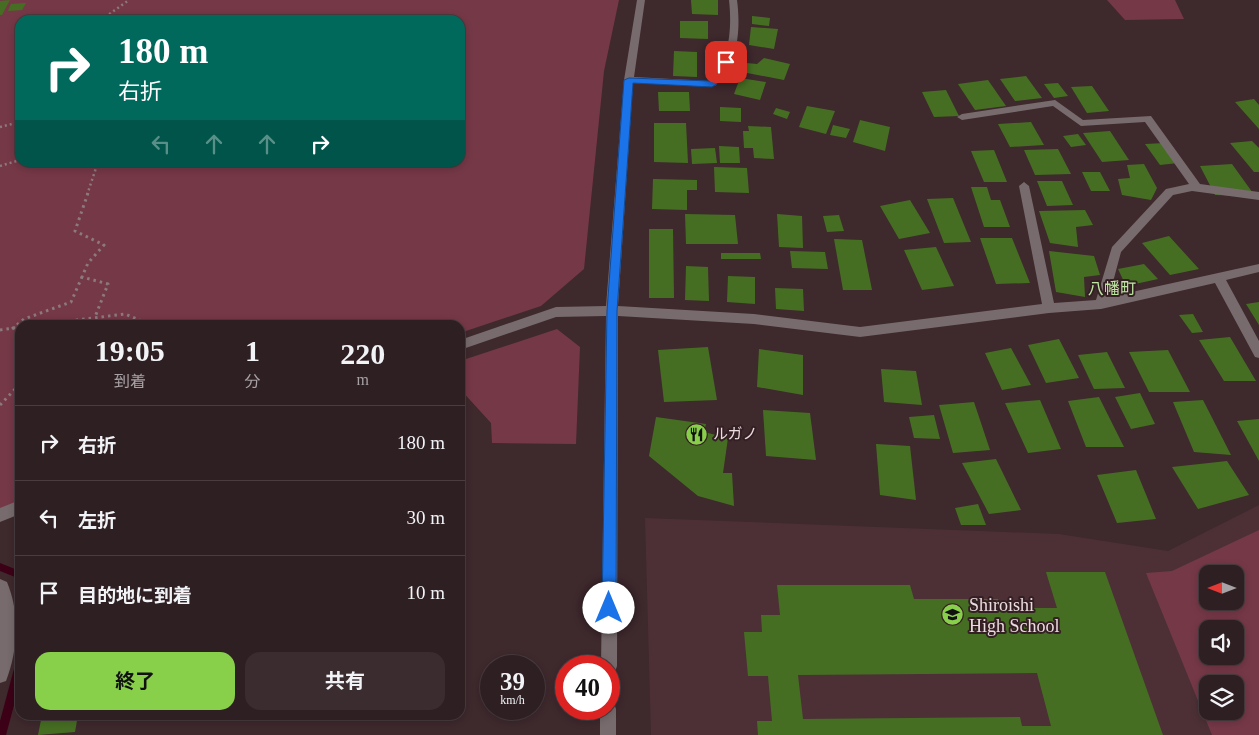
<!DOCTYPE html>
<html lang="ja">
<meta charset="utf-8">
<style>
:root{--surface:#2e1f22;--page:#3a2c2f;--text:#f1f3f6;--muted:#a7a2a5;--line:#493d40;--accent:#88cf4a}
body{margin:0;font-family:"Times New Roman","Noto Sans JP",serif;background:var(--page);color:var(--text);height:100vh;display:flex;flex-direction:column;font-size:19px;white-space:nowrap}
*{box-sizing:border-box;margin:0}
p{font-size:16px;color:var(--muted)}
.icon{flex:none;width:28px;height:28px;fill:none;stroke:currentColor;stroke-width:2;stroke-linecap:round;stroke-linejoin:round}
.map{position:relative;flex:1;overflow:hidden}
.details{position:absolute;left:15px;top:320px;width:450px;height:400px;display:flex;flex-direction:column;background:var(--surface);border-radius:15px;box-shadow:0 2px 8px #0003,0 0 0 1px var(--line)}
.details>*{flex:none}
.hud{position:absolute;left:15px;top:15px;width:450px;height:152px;border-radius:15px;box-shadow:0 2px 8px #0003,0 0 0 1px var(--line);background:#00695c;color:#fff;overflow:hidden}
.needle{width:32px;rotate:270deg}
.buttons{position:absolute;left:1199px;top:565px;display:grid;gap:10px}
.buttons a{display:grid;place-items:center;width:45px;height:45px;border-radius:10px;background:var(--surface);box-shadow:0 2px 8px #0003,0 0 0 1px var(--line);font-size:25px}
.speed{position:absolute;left:480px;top:655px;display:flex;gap:10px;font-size:25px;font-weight:700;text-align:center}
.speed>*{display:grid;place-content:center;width:65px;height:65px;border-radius:50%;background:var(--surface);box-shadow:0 2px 8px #0003,0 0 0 1px var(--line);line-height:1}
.speed small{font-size:12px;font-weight:400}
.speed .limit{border:8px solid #d22;background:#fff;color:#111}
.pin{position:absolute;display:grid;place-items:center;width:42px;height:42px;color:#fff;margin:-21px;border-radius:10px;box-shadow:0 2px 8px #0006}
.me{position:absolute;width:55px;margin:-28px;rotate:0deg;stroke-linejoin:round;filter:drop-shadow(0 0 4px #0008)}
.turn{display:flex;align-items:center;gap:18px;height:105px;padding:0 20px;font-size:22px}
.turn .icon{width:65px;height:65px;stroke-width:2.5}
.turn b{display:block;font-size:35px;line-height:42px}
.lanes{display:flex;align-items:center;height:48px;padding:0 20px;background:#0003;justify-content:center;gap:25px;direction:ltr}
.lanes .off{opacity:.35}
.eta{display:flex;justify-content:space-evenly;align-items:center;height:85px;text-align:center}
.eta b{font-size:30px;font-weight:700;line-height:35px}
.action{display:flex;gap:10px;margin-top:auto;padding:10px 20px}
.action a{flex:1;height:58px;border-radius:15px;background:var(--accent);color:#111;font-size:20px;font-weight:700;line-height:58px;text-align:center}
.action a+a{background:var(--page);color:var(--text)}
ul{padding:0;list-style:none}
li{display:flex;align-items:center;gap:15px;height:75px;padding:0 20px;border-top:1px solid var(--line)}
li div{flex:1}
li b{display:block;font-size:19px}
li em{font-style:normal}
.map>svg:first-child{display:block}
.built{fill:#4c3036;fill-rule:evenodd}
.green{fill:#753847;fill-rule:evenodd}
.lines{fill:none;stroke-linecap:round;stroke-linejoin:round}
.stream{fill:#3c0117;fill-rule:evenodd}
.building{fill:#466e23;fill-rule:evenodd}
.path-far1{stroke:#8c797d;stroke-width:2.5;stroke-dasharray:2 3;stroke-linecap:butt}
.path{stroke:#8c797d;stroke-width:3;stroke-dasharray:2.5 4;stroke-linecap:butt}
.minor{fill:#776b6d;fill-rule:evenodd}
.route{fill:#1a73e8;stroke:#114b97}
.labels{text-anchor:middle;stroke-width:4;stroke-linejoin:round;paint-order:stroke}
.poi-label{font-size:15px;fill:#ebdcdf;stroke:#341f24;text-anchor:start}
.neighbourhood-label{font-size:16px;fill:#bde6a2;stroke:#341f24}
.near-poi-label{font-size:18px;fill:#ebdcdf;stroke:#341f24;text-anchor:start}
</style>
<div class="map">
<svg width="1259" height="735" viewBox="0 0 1259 735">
<rect width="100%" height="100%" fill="#3e292d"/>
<path class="built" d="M1259,505V735H651L645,518L1059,534L1168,551ZM1208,574H1235V601H1208ZM1208,629H1235V656H1208ZM1208,684H1235V711H1208Z"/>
<g class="green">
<path d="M0,0H619L604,71L584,269L541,306L460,333V325H20V507L0,515ZM20,20H460V162H20Z"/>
<path d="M1107,0H1175L1184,19L1125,20Z"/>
<path d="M557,329L580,347L576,444L492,443L491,423L460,389V361Z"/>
<path d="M1259,530V735H1212L1146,573L1172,571ZM1208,574H1235V601H1208ZM1208,629H1235V656H1208ZM1208,684H1235V711H1208Z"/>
</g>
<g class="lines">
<g class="stream">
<path d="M0,563L20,571V579L0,571Z"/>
<path d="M20,631V641L0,645V635Z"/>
<path d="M20,660V683L6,735H0V721L15,665L17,662Z"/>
</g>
</g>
<g class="building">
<path d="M10,0L2,15H0V1Z"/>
<path d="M691,0H718V15L692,14Z"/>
<path d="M26,3L22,10L8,11L11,4Z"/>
<path d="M752,16L770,18L769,26L752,24Z"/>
<path d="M680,21H708V39L680,38Z"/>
<path d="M751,27L778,29L774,49L749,45Z"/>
<path d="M674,51L697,52V77L673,76Z"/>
<path d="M764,58L790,64L784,80L742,72L746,63L757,64Z"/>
<path d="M1026,76L1042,98L1015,101L1000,79Z"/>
<path d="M740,78L766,82L760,100L734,94Z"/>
<path d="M988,80L1006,106L975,110L958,84Z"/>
<path d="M1058,83L1068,96L1054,98L1044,84Z"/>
<path d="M1092,86L1109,111L1087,113L1071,87Z"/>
<path d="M946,90L959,116L934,117L922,92Z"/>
<path d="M658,92H689L690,111H659Z"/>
<path d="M1254,99L1259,105V129L1235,102Z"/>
<path d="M807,106L835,111L826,134L799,127Z"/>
<path d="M720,107L741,108V122L720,121Z"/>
<path d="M776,108L790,112L787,119L773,114Z"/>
<path d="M860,120L890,127L885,151L853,142Z"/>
<path d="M1031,122L1044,145L1010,147L998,124Z"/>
<path d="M654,123H686L688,163L654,162Z"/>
<path d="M833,125L850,129L846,138L830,135Z"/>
<path d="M748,126L771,127L774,159L754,158L753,148H744L743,131H749Z"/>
<path d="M1110,131L1129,160L1102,162L1083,133Z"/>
<path d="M1078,134L1086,145L1071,147L1063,136Z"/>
<path d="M1252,141L1259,148V172H1254L1230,143Z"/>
<path d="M1165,143L1178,163L1160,165L1145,144Z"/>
<path d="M719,146L739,147L740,163H720Z"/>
<path d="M715,148L717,163L692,164L691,149Z"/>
<path d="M1058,149L1071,174L1035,175L1024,150Z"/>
<path d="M994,150L1007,182H984L971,151Z"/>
<path d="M1144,164L1157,188L1151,200L1122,195L1118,179L1130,178L1127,165Z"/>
<path d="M1232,164L1255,196L1215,195L1200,166Z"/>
<path d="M714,167L747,168L749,193L715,192Z"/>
<path d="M1082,172H1100L1110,191H1091Z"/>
<path d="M653,179L697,180V190H687V210L652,209Z"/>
<path d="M1037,181H1062L1073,205L1047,206Z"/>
<path d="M971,187H987L991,200H1000L1010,227H984Z"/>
<path d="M953,198L971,242L944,243L927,199Z"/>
<path d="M910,200L930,233L899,239L880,206Z"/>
<path d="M1085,210L1093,225L1076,227L1078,247L1050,243L1039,211Z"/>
<path d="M685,214L735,215L738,244H686Z"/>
<path d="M777,214L802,216L803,248L779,247Z"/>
<path d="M839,215L844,231L827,232L823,216Z"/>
<path d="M649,229H673L674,298H649Z"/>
<path d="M1169,236L1199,269L1170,275L1142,243Z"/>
<path d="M980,238H1012L1030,283L996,284Z"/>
<path d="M834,239L862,240L872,290H843Z"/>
<path d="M936,247L954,286L922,290L904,250Z"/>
<path d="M790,251L825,252L828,269L792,268Z"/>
<path d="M1049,251L1094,256L1100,275L1084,277L1085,297L1056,292Z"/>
<path d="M721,253H760L761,259H721Z"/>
<path d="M1144,264L1158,279L1126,286L1118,269Z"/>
<path d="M686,266L708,267L709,301L685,300Z"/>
<path d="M728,276L755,277V304L727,302Z"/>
<path d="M775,288L803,289L804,311L776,309Z"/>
<path d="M1259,302V325L1246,304Z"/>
<path d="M1193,314L1203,332L1192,333L1179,315Z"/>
<path d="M1230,337L1256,381H1224L1199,340Z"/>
<path d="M1059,339L1079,378L1046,383L1028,345Z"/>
<path d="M708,347L717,400L664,402L658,350Z"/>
<path d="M1011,348L1031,385L1002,390L985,353Z"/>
<path d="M759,349L803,355V395L757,387Z"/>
<path d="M1168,350L1190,392H1149L1129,352Z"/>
<path d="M1107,352L1125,388L1094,389L1078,355Z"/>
<path d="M881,369L916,371L922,405L884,402Z"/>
<path d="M1140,393L1155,424L1131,429L1115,397Z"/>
<path d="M1099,397L1124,447H1086L1068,401Z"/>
<path d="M1040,400L1061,449L1028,453L1005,403Z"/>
<path d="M1203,400L1231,455L1194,452L1173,402Z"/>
<path d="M974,402L990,450L953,453L939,405Z"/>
<path d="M763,410L810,413L816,460L766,456Z"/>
<path d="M934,415L940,439L914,438L909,417Z"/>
<path d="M656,417L706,424L704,432L728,438L723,473H732L734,506L698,496L649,456Z"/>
<path d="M1259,419V461L1237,421Z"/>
<path d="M876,444L910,446L916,500L880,495Z"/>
<path d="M996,459L1021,510L989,514L962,463Z"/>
<path d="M1227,461L1249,495L1198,509L1172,467Z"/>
<path d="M1136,470L1156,519L1117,523L1097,475Z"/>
<path d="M978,504L986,525H961L955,508Z"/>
<path d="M1046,572H1105L1163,735H758L757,721H772L768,676H748L744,632H762L761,615H780L777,585H910L914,599H998L1001,608H1057ZM1037,673L1051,726H1022L1020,717L803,719L798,675Z"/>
<path d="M42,715H78L75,732L38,735Z"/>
</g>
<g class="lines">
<g class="path-far1">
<path d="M101,20L129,0"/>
<path d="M0,127L20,122"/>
<path d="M0,166L20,160"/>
<path d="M87,195L98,162"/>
</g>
<g class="path">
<path d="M88,193L75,231L104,245L88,263L82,277L108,284L95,317"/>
<path d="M37,325L125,314L151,325"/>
<path d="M12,329L24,319L71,302L82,277"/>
<path d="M0,330L20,327"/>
<path d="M0,405L20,384"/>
</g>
<g class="minor">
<path d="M637,0H645L634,77L710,81C730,61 732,27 729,0H737C741,30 738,64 715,86L633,83L618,306L754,314L860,327L1042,304L1019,186L1024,182L1029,186L1054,303L1096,300L1112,247L1166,189L1189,184L1145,122L1081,126L1053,106L962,120L957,117L962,114L1055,100L1083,120L1151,116L1200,184L1259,192V200L1192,191L1173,195L1121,252L1109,297L1259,264V272L1226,280L1259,341V358L1255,357L1215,283L1101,309L1049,313L860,337L754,324L618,316L617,666L615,672L609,674V666H601L606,316L556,317L460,350V340L556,307L606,306L624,80Z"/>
<path d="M20,500V514L0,522V508Z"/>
<path d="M0,579L7,582C20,613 18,650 6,681L0,683Z"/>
<path d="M609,701L614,703L616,709V735H600V709H609Z"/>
</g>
</g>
<path class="route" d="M726,59L730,62L723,80L712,87L633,83L617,311L616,608L614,613L609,615L604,613L602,608L607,311L624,80L629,78L710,81C718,75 718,63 726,59Z"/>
<defs>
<symbol id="restaurant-disc" viewBox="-11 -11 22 22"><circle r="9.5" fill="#88cf4a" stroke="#341f24"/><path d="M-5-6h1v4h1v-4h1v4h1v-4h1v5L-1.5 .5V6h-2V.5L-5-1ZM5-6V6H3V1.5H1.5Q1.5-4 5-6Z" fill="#111"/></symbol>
<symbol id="school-disc" viewBox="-11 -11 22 22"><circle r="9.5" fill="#88cf4a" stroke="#341f24"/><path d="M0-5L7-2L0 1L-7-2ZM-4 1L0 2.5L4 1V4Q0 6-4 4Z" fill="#111"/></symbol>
</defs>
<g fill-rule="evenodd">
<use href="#restaurant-disc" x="684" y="422" width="25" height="25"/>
<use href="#school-disc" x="940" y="602" width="25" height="25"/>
</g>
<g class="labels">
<g class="poi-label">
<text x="713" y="439">ルガノ</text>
</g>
<g class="neighbourhood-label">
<text x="1112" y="294">八幡町</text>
</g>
<g class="near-poi-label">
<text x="969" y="611">Shiroishi<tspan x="969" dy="21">High School</tspan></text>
</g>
</g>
</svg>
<div class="buttons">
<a><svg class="needle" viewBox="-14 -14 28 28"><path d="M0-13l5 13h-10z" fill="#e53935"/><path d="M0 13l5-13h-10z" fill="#a7a2a5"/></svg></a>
<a><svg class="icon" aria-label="sound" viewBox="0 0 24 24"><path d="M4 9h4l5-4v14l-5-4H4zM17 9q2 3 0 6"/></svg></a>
<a><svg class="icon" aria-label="layers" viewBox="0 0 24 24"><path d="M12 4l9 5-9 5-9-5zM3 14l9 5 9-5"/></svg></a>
</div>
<div class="speed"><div>39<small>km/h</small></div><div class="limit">40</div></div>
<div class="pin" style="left:726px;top:62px;background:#d93025"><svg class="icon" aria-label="arrive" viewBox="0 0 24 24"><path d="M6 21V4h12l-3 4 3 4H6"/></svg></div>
<svg class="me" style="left:609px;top:608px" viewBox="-20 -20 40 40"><circle r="19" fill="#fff"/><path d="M0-13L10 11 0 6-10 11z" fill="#1a73e8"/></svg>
<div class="hud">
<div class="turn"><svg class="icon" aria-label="right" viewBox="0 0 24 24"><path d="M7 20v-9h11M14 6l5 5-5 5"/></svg><div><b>180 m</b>右折</div></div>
<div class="lanes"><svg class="icon off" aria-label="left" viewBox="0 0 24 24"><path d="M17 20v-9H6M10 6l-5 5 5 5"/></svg><svg class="icon off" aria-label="ahead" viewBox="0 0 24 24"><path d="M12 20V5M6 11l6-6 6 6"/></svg><svg class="icon off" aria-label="ahead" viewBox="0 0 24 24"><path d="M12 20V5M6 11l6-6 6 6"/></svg><svg class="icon" aria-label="right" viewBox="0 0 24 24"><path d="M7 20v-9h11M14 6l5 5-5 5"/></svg></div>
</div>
<section class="details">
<div class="eta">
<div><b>19:05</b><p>到着</p></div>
<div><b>1</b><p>分</p></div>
<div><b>220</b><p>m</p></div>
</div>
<ul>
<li><svg class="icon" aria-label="right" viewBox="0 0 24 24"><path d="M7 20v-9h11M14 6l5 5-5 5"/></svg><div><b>右折</b></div><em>180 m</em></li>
<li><svg class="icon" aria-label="left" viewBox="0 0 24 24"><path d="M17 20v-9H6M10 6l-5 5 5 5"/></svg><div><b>左折</b></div><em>30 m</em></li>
<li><svg class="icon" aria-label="arrive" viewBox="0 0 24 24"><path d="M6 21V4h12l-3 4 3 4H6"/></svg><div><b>目的地に到着</b></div><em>10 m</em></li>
</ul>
<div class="action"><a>終了</a><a>共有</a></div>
</section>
</div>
